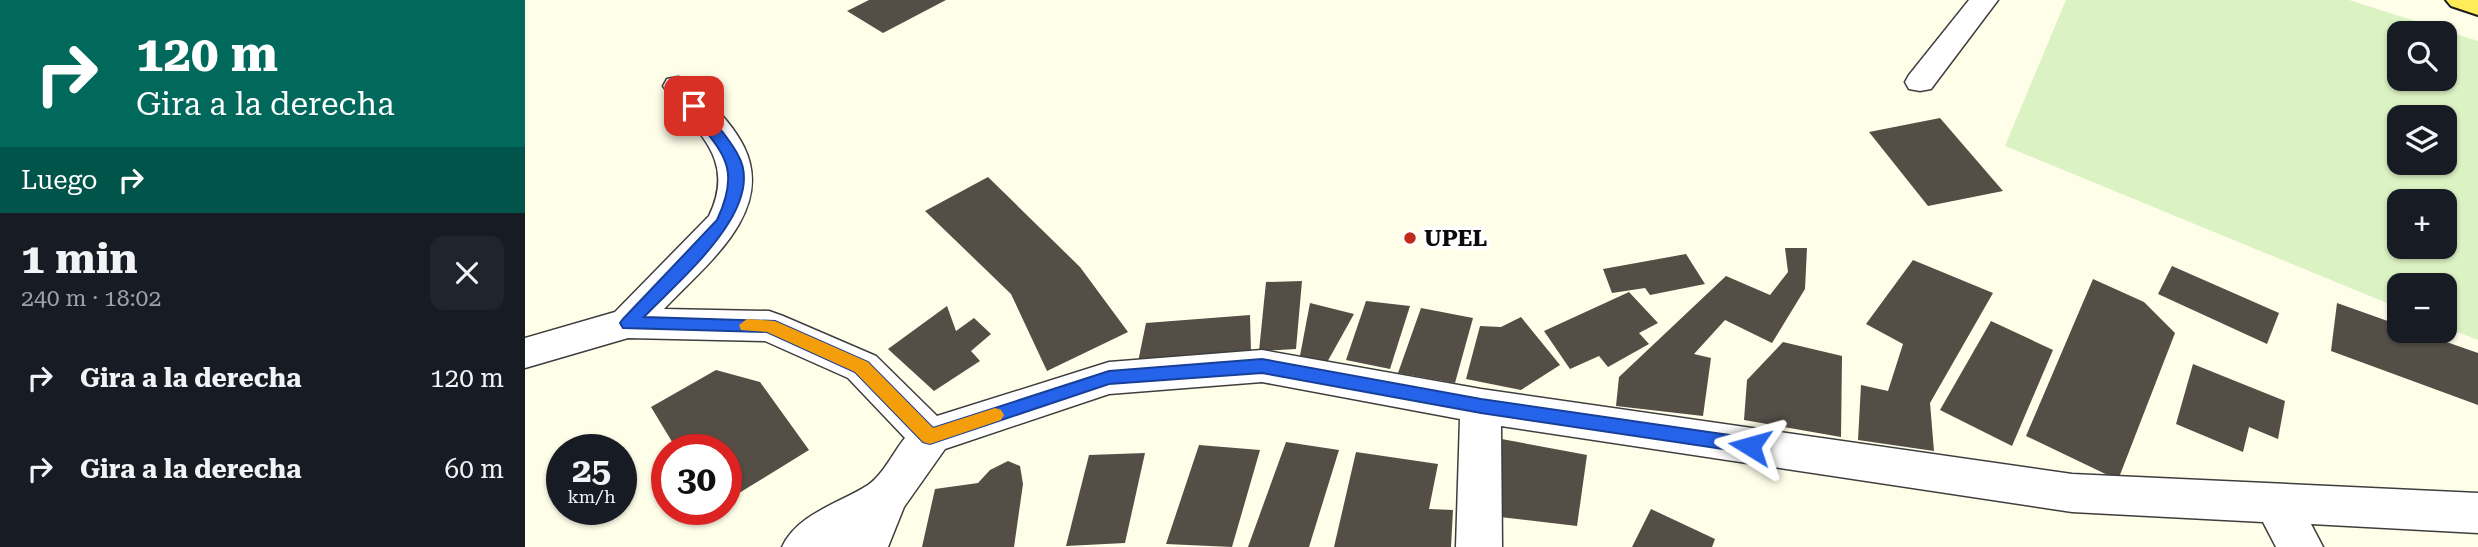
<!DOCTYPE html>
<html lang="es">
<meta charset="utf-8">
<style>
:root{--surface:#171b24;--page:#20242c;--text:#f1f3f6;--muted:#9ea1a6}
body{margin:0;font-family:"Roboto Serif",serif;background:var(--page);color:var(--text);height:100vh;display:flex;flex-direction:column;font-size:26px;white-space:nowrap}
*{box-sizing:border-box;margin:0}
p{font-size:23px;color:var(--muted)}
.icon{flex:none;width:38px;height:38px;fill:none;stroke:currentColor;stroke-width:2;stroke-linecap:round;stroke-linejoin:round}
.map{position:relative;flex:1;overflow:hidden}
.sheet{display:flex;flex-direction:column;background:var(--surface);width:525px}
.sheet>*{flex:none}
.guide{background:#00695c;color:#fff;overflow:hidden}
.fabs{position:absolute;left:1862px;top:21px;display:grid;gap:14px}
.fabs a{display:grid;place-items:center;width:70px;height:70px;border-radius:14px;background:var(--surface);box-shadow:0 2px 5px #0004;font-size:35px}
.speed{position:absolute;left:21px;top:434px;display:flex;gap:14px;font-size:35px;font-weight:700;text-align:center}
.speed>*{display:grid;place-content:center;width:91px;height:91px;border-radius:50%;background:var(--surface);box-shadow:0 2px 5px #0004;line-height:1}
.speed small{font-size:18px;font-weight:400}
.speed .limit{border:10px solid #d22;background:#fff;color:#111}
.pin{position:absolute;display:grid;place-items:center;width:60px;height:60px;color:#fff;margin:-30px;border-radius:14px;box-shadow:0 4px 10px #0006}
.me{position:absolute;width:77px;margin:-38px;rotate:278deg;stroke-linejoin:round;filter:drop-shadow(0 0 5px #0008)}
.turn{display:flex;align-items:center;gap:24px;height:147px;padding:0 21px;font-size:32px}
.turn .icon{width:91px;height:91px;stroke-width:2.5}
.turn b{display:block;font-size:49px;line-height:60px}
.then{display:flex;align-items:center;height:66px;padding:0 21px;background:#0003;gap:14px;font-size:26px}
.round{display:grid;place-items:center;flex:none;width:74px;height:74px;border-radius:14px;background:var(--page)}
.overview{display:flex;align-items:center;justify-content:space-between;height:119px;padding:0 21px}
h1{font-size:42px;font-weight:700;line-height:52px}
ul{padding:0;list-style:none}
li{display:flex;align-items:center;gap:21px;height:91px;padding:0 21px}
li div{flex:1}
li b{display:block;font-size:26px}
li em{font-style:normal}
main{display:flex;flex:1;min-height:0}
.map>svg:first-child{display:block}
.pitch{fill:#dbf2c3;fill-rule:evenodd}
.building{fill:#544e47}
.lines{fill:none;stroke-linecap:round;stroke-linejoin:round}
.street-casing{stroke:#3e3e3e;stroke-width:3}
.primary-casing{stroke:#1c1c1c;stroke-width:4}
.street{fill:#fff;fill-rule:evenodd}
.primary{fill:#ffec59;fill-rule:evenodd}
.route{fill:#2563eb;stroke:#184099;stroke-width:2}
.slow{fill:#f59e0b}
.poi-dot{fill:#c22a1c;stroke:#fff;stroke-width:2.5}
.labels{text-anchor:middle;stroke-width:7;stroke-linejoin:round;paint-order:stroke}
.poi-label{font-size:23px;font-weight:bold;fill:#0b0b0b;stroke:#fff;text-anchor:start}
</style>
<main>
<section class="sheet">
<div class="guide">
<div class="turn"><svg class="icon" aria-label="right" viewBox="0 0 24 24"><path d="M7 20v-9h11M14 6l5 5-5 5"/></svg><div><b>120 m</b>Gira a la derecha</div></div>
<div class="then">Luego<svg class="icon" aria-label="right" viewBox="0 0 24 24"><path d="M7 20v-9h11M14 6l5 5-5 5"/></svg></div>
</div>
<div class="overview"><div><h1>1 min</h1><p>240 m · 18:02</p></div><a class="round"><svg class="icon" aria-label="close" viewBox="0 0 24 24"><path d="M6 6l12 12M18 6L6 18"/></svg></a></div>
<ul>
<li><svg class="icon" aria-label="right" viewBox="0 0 24 24"><path d="M7 20v-9h11M14 6l5 5-5 5"/></svg><div><b>Gira a la derecha</b></div><em>120 m</em></li>
<li><svg class="icon" aria-label="right" viewBox="0 0 24 24"><path d="M7 20v-9h11M14 6l5 5-5 5"/></svg><div><b>Gira a la derecha</b></div><em>60 m</em></li>
</ul>
</section>
<div class="map">
<svg width="1953" height="547" viewBox="0 0 1953 547">
<rect width="100%" height="100%" fill="#fffee9"/>
<path class="pitch" d="M1541,0H1824L1953,41V340L1920,327V285H1874V308L1480,146ZM1874,33H1920V79H1874ZM1874,117H1920V163H1874ZM1874,201H1920V247H1874Z"/>
<g class="building">
<path d="M344,0H421L358,33L322,11Z"/>
<path d="M1415,118L1478,191L1403,206L1344,132Z"/>
<path d="M463,177L555,267L603,332L522,371L486,294L400,211Z"/>
<path d="M1260,248H1282L1280,289L1247,343L1200,320L1169,354L1186,358L1178,416L1091,406L1094,377L1201,276L1245,295L1263,272Z"/>
<path d="M1161,254L1180,284L1125,295L1120,288L1087,293L1078,269Z"/>
<path d="M1388,260L1468,293L1405,403L1409,451L1333,440L1336,385L1363,391L1378,344L1341,324Z"/>
<path d="M1647,266L1754,313L1742,344L1633,294Z"/>
<path d="M1568,279L1619,302L1650,333L1593,480L1501,436Z"/>
<path d="M777,281L771,349L734,351L741,282Z"/>
<path d="M1104,292L1133,323L1114,333L1124,344L1083,367L1074,356L1045,369L1019,331Z"/>
<path d="M841,301L885,306L865,369L821,360Z"/>
<path d="M785,303L829,314L800,366L774,361Z"/>
<path d="M1812,303L1874,325V331H1890L1953,353V405L1806,351Z"/>
<path d="M422,306L431,331L449,318L466,334L446,351L455,361L409,391L363,349Z"/>
<path d="M896,308L948,318L930,383L873,373Z"/>
<path d="M725,315L726,352L613,362L621,323Z"/>
<path d="M996,317L1035,365L996,390L941,379L955,326L976,327Z"/>
<path d="M1466,321L1528,350L1487,446L1415,410Z"/>
<path d="M1258,342L1317,356L1316,437L1219,420L1222,380Z"/>
<path d="M1668,364L1760,401L1753,439L1724,427L1718,452L1651,424Z"/>
<path d="M191,370L235,382L284,450L201,501V450H152L126,407Z"/>
<path d="M971,438L1062,455L1052,526L975,517Z"/>
<path d="M761,442L814,450L784,547H723Z"/>
<path d="M674,445L735,450L707,547L641,544Z"/>
<path d="M831,452L913,464L904,509L928,510L926,547H809Z"/>
<path d="M620,453L600,543L541,546L564,455Z"/>
<path d="M483,461L495,466L498,484L489,547H397L410,489L453,483L465,470Z"/>
<path d="M1126,509L1190,539L1187,547H1107Z"/>
</g>
<g class="lines">
<defs>
<g id="street">
<path d="M1444,0H1473L1406,89L1395,91L1384,89L1380,82L1384,75Z"/>
<path d="M153,77L164,79C182,100 207,122 219,147C251,213 179,266 139,309L244,311L258,316L351,356L412,416L584,362L737,350L956,389L1547,474L1953,493V533L1786,524L1798,547H1751L1738,522L1547,512L976,426L977,547H931L935,419L737,382L584,394L420,449L379,507L363,547H257C272,514 315,503 343,485C358,475 369,451 380,438L323,378L240,341L103,338L0,368V338L90,312L184,216C213,156 168,131 138,86L142,79Z"/>
</g>
<path id="primary" d="M1921,0H1953V15L1926,6Z"/>
</defs>
<use href="#street" class="street-casing"/>
<use href="#primary" class="primary-casing"/>
<use href="#street" class="street"/>
<use href="#primary" class="primary"/>
</g>
<path class="route" d="M169,102L174,103C187,120 203,136 213,155C243,208 152,282 119,317L250,321L343,362L408,428L584,371L737,359L956,399L1225,438L1231,440L1234,446L1231,451L1225,453L956,413L737,373L584,384L405,444L398,442L330,372L242,332L98,328L95,323L98,319L192,220C219,162 193,151 162,106Z"/>
<path class="slow" d="M222,319L250,321L343,362L408,428L470,408L476,410L479,415L476,420L405,444L398,442L330,372L242,332L216,330L214,325Z"/>
<circle class="poi-dot" cx="885" cy="238" r="7"/>
<g class="labels">
<g class="poi-label">
<text x="899" y="246">UPEL</text>
</g>
</g>
</svg>
<div class="fabs">
<a><svg class="icon" aria-label="search" viewBox="0 0 24 24"><circle cx="10" cy="10" r="6"/><path d="M15 15l6 6"/></svg></a>
<a><svg class="icon" aria-label="layers" viewBox="0 0 24 24"><path d="M12 4l9 5-9 5-9-5zM3 14l9 5 9-5"/></svg></a>
<a>+</a>
<a>−</a>
</div>
<div class="speed"><div>25<small>km/h</small></div><div class="limit">30</div></div>
<div class="pin" style="left:169px;top:106px;background:#d93025"><svg class="icon" aria-label="arrive" viewBox="0 0 24 24"><path d="M6 21V4h12l-3 4 3 4H6"/></svg></div>
<svg class="me" style="left:1225px;top:446px" viewBox="-20 -20 40 40"><path d="M0-17L14 15 0 8-14 15z" fill="#2563eb" stroke="#fff" stroke-width="4"/></svg>
</div>
</main>
